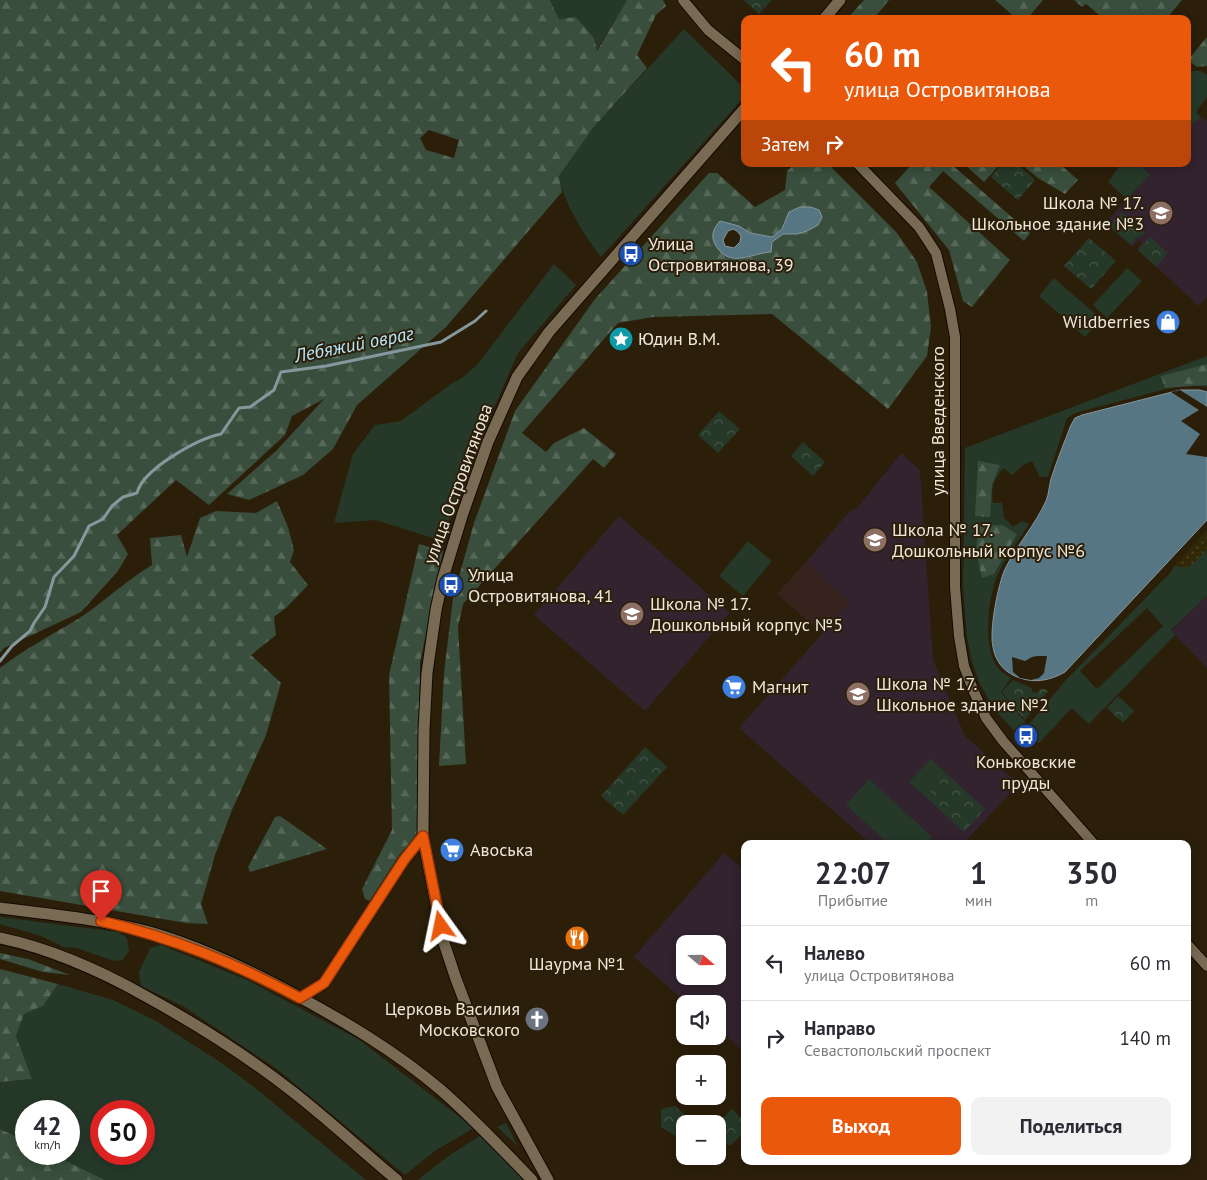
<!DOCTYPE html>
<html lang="ru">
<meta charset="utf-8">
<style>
:root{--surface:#fff;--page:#f2f2f3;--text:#2b2b33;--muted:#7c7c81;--line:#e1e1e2;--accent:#ea580c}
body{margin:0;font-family:"PT Sans",sans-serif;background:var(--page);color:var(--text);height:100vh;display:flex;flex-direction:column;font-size:19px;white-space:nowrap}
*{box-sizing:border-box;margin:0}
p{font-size:16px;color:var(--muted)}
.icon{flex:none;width:28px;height:28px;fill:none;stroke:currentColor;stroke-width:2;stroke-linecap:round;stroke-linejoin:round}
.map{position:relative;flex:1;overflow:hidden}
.drawer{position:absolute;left:741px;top:840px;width:450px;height:325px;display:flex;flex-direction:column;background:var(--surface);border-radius:10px;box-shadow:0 2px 12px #0003}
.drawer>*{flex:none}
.top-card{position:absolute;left:741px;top:15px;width:450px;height:152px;border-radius:10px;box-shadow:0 2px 12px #0003;background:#ea580c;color:#fff;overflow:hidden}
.needle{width:32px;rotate:110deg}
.tools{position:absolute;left:676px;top:935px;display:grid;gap:10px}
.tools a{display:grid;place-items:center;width:50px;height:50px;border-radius:10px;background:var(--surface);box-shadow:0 2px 12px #0003;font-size:25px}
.speed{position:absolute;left:15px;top:1100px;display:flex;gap:10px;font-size:25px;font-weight:700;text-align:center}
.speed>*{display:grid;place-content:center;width:65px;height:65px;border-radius:50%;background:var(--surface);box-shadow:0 2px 12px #0003;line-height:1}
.speed small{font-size:12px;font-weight:400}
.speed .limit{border:8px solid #d22;background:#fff;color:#111}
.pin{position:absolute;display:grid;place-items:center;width:42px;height:42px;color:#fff;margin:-51px -21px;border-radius:50% 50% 50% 0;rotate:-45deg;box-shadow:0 0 5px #0007}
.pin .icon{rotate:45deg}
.me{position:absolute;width:55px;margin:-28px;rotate:348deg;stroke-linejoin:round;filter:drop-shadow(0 0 4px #0008)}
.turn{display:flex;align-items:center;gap:18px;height:105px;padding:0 20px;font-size:22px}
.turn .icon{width:65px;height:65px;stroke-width:2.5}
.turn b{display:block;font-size:35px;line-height:42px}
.then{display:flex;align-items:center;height:48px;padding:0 20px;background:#0003;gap:10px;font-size:19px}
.eta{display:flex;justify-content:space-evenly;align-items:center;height:85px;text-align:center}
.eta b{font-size:30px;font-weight:700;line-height:35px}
.action{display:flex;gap:10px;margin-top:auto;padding:10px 20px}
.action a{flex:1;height:58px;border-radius:10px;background:var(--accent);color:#fff;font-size:20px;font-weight:700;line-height:58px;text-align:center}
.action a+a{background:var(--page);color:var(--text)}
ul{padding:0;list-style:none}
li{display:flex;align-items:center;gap:15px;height:75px;padding:0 20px;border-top:1px solid var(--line)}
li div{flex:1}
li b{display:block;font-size:19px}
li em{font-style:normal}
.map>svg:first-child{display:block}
.commercial{fill:#36231e}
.education{fill:#32232e;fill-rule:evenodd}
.grass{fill:#263929;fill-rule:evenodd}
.forest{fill:url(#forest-firs);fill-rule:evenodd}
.sand{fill:url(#sand-dots)}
.park{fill:url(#park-crowns)}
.water{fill:#577683;stroke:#85989d;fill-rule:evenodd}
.pier{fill:#2b1f0a}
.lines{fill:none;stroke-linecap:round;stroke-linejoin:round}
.stream{stroke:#85989d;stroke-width:3}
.tertiary-casing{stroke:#130900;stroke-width:12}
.secondary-casing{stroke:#130900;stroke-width:13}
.tertiary{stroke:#786a53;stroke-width:10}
.secondary{stroke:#786a53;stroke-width:11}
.route-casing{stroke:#983908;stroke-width:12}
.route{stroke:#ea580c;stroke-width:9}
.labels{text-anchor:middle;stroke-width:4;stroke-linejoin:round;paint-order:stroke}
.poi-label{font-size:18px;fill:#efe7da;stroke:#2b1f0a;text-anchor:start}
.street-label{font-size:18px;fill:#efe7da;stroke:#2b1f0a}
.water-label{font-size:19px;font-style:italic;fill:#b4e4f9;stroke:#2b1f0a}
</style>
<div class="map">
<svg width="1207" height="1180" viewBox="0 0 1207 1180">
<defs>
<pattern id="forest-firs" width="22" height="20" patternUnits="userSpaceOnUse" patternTransform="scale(1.25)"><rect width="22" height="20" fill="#394e3c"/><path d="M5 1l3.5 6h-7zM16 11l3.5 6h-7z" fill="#566858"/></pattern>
<pattern id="sand-dots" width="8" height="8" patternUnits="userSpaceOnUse" patternTransform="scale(1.25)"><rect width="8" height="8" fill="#302807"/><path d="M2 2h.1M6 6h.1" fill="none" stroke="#4e472b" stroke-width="1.8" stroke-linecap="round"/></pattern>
<pattern id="park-crowns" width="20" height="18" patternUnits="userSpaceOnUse" patternTransform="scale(1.25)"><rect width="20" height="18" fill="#263929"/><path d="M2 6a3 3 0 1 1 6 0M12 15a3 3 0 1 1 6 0" fill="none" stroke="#465647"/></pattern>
</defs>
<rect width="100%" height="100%" fill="#2b1f0a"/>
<path class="commercial" d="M806,562L851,602L823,634L777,594Z"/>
<g class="education">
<path d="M1201,117L1207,121V297L1199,306L1137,249L1142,243L1139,240L1133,247L1105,223L1150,175L1141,167L1145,164H1188V128Z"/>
<path d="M901,453L920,470L933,660L965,736L1019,784L963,844H871L739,728L850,602L806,562L849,512L858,507Z"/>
<path d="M619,516L730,613L645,711L534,615Z"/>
<path d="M1207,596V668L1171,631Z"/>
<path d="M724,853L745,870V1053L718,1029V1004H688L634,957ZM685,944H718V976H685Z"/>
</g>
<g class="grass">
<path d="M550,0H627L596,51L594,38L576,17L559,19Z"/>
<path d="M684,29L745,89V96L601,257C584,235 564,204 559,176L593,128Z"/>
<path d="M1188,71H1201L1207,75V97L1196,112L1201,117L1188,128Z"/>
<path d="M1121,164H1145L1142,167L1150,175L1127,199L1108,182Z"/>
<path d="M554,264L576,285L518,353L463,479L442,541L376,520L334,523L353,454L375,425L401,421L451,384L462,378L477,365Z"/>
<path d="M1127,268L1142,281L1107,318L1093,305Z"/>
<path d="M1054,278L1101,319L1085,337L1039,296Z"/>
<path d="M1207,356V387L1185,384L1075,413L1067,418L1048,477H1040L1032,461L1023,465L1012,475L1004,468C994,477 990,491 993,503H1002L1004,517L1013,527L1022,521L1029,524C1019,540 1006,556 998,574C988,597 982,648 998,668C1002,672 1006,675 1011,678L1001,692L1028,725L1066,680L1172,571L1174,566L1189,567L1207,549V596L1171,630L1175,635L1089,724L1072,708L1039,743L1017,734L994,709L979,682L972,661L967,637L963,586L965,448ZM1147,608L1163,626L1097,689L1080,671Z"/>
<path d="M748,541L772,561L743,596L719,576Z"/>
<path d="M931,759L947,774L926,797L909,782Z"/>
<path d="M869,779L932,837L926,844H889L846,805Z"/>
<path d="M0,917L118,932L127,938L129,951L122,960L114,961L77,948L64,947L41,936L0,924Z"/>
<path d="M161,945L247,980L358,1039L474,1128L436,1150L405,1175L277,1069L183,1006L141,986L139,972L150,948Z"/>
<path d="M58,984L113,1000L156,1021L223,1064L259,1091L366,1180H105L52,1154H69V1111H26V1141L0,1129V1082L32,1079L16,1036L24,1014L43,1006ZM101,1111H144V1154H101Z"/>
<path d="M506,1123L517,1145L497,1127Z"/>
<path d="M481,1135L523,1180H418L447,1157Z"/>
</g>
<g class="forest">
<path d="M0,0H550L559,19L576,17L594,38L597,51L627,0H663L666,6L656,15L637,55L647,68L593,128L559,176L562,192L446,327L357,405L333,449L303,475L249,500L227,494L277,450L324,399L292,416L285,435L209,505L176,480L117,535L128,554L118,571L81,612L4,648L0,653ZM429,130L459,140L454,158L426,150L420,138Z"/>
<path d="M864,0H889L876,16L879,19H847Z"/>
<path d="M995,0H1043L1027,19H1017Z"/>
<path d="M1074,0H1182L1166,19H1104L1086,4L1082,7Z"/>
<path d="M1207,37V66L1197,67L1188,60Z"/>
<path d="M795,164H828L897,233L917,262L927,292L931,327L927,356L888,409L772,314L653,317L618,323L522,433L546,452L554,443L584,428L616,454L604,468L593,459L463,604L458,627L466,764L439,766L444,673L453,598L474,523L515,411L595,299L709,173H717L755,207L785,190L787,171ZM800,207H812L819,210L797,234H783L772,242L771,252H764L746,258L713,241L720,221L739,226L750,233L772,237L782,229L789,212Z"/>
<path d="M912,164H951L1030,233L1024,241L943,171L929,187L1010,260L972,307L963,301L949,250L895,183Z"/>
<path d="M964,164H1000L984,182Z"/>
<path d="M1021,164H1060L1078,180L1065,194L1038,178Z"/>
<path d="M1207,364V385L1165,388L1161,376Z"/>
<path d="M978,461L1000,465L992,484L990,517L975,516Z"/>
<path d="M277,501L288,527L294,550L290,562L308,585L287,607L274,617L276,635L251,655L281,683L266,735L232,810L215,855L201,904L208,924L186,923L0,891V668C25,649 51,635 78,619C103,603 125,581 152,565L150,538L181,535L187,557L200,518L216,511L256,513Z"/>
<path d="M1002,525L1017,534L994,574L982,578L976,551L979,526Z"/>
<path d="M419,544L443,551L420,663L418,831L370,901L365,899L362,889L392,830L389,675Z"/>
<path d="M280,816L327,849L250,872L248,867L275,817Z"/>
<path d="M0,953L28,959L70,975L43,972L0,959Z"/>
<path d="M0,969L58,984L43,1006L24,1014L16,1036L32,1079L0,1082Z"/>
<path d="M0,1129L26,1141V1154H52L105,1180H0Z"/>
</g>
<path class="sand" d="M1207,530V549L1189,567L1174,566Z"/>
<g class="park">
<path d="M744,0H772L759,14Z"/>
<path d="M1002,164H1017L1035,180L1018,200L991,177Z"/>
<path d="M1122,212L1145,233L1140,238L1138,236L1131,245L1109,226Z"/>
<path d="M1150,237L1168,253L1156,267L1138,250Z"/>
<path d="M1089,238L1116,261L1091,289L1064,266Z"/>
<path d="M719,411L740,429L718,453L698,435Z"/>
<path d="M803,442L825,462L813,476L791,456Z"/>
<path d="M1013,680L1031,688L1033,693L1038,692L1039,689H1044L1048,691L1025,720L1002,692Z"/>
<path d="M1118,696L1134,711L1123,723L1107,708Z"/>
<path d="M645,747L667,767L623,815L601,796Z"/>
<path d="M947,774L985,809L964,832L926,797Z"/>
<path d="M675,1106L686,1116L722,1119L732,1109L745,1122V1132L731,1145L718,1144V1124H685V1139H680L661,1127V1109Z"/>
</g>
<g class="water">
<path d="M800,207H811L819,210L822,217L818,225L807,231L797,234H783L772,242L771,252C751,253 731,269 716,246C710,236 713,229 720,221L739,226L750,233L772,237L782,229L789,212ZM733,229L737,231L741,236L740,242L734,248L725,246L723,240L728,231Z"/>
<path d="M1180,390H1200L1207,392V520L1065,672C1049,681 1033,684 1015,676C1003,671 995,660 993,647C989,630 998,585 1005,569C1017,545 1035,525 1046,501C1049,494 1049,486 1051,479C1057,460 1064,443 1071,425L1075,418L1082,415Z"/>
</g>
<g class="pier">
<path d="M1180,390L1207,407V457L1186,454L1200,434L1181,421L1199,410L1171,392Z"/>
<path d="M1037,656H1047L1044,673L1039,678L1031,680L1020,678L1013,672L1012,657L1025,661L1032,657Z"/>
</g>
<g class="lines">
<path class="stream" d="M0,661L12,646L30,631L34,623L45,607L54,577L74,556L89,526L103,519L112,506L123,497L137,493C143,469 197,439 221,434L239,408L250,407L274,390L281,372L326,366L441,342L475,321L486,311"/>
<defs>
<g id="tertiary">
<path d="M683,0L708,30L745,60"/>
<path d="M858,164L919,227L936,253L950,309L955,337V587L959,636L964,666L974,692L986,718L1003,741L1094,844"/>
<path d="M1188,945L1207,966"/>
</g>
<g id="secondary">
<path d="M824,19L840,0"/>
<path d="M0,908C49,914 98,919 146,931C197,945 245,968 292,993C344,1021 395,1051 441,1090C473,1118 502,1149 532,1180"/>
<path d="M0,938C52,949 101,971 147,997C198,1025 247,1056 293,1092C329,1120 362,1151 397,1180"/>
<path d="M301,998L324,983L404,860L423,837"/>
<path d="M548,1180L497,1087L456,979L444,943L423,837L424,730L427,673L436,610L443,578L463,513L488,442L517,377L549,332L745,108"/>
</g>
</defs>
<use href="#tertiary" class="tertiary-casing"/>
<use href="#secondary" class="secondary-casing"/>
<use href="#tertiary" class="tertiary"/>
<use href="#secondary" class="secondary"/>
</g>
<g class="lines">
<defs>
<path id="route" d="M101,921C174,938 234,963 300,998L324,983L404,860L423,836L441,926"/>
</defs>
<use href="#route" class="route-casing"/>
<use href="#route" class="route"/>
</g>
<defs>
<symbol id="school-disc" viewBox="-11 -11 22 22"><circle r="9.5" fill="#8d6e63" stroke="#2b1f0a"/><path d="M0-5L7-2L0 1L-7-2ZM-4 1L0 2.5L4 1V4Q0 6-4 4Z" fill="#fff"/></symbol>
<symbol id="bus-disc" viewBox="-11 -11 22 22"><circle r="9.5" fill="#1a4fb4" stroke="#2b1f0a"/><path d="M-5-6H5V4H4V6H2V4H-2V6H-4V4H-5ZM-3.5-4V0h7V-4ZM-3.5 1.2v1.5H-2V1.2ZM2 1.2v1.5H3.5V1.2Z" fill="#fff"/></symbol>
<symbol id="shop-disc" viewBox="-11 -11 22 22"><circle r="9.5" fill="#3f7fe0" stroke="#2b1f0a"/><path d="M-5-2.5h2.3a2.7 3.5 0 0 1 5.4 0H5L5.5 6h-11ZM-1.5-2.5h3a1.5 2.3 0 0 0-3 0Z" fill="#fff"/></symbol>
<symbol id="sight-disc" viewBox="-11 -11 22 22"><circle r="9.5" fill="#0f9aa8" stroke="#2b1f0a"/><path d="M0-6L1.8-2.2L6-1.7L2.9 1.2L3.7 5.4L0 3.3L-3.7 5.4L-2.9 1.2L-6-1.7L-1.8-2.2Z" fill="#fff"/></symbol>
<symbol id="supermarket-disc" viewBox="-11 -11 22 22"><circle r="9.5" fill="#3f7fe0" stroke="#2b1f0a"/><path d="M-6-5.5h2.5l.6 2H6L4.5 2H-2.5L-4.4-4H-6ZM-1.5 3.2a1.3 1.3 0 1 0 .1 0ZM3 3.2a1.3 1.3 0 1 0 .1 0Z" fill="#fff"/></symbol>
<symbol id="restaurant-disc" viewBox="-11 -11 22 22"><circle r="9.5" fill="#e8710a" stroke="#2b1f0a"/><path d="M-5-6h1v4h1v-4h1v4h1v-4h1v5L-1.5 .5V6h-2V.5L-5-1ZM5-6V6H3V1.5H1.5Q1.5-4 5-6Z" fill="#fff"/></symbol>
<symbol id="church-disc" viewBox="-11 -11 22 22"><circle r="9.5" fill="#6b7280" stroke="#2b1f0a"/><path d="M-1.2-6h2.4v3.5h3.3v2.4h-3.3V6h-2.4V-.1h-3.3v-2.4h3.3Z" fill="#fff"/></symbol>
</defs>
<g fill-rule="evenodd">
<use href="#school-disc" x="1147" y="199" width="28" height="28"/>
<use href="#bus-disc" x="617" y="240" width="28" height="28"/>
<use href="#shop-disc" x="1154" y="308" width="28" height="28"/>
<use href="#sight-disc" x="607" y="325" width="28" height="28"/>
<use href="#school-disc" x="861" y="526" width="28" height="28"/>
<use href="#bus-disc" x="437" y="571" width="28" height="28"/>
<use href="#school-disc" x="618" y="600" width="28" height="28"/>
<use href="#supermarket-disc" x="720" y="673" width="28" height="28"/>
<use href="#school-disc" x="844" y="680" width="28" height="28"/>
<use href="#bus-disc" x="1012" y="722" width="28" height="28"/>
<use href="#supermarket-disc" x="438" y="836" width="28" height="28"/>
<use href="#restaurant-disc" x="563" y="924" width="28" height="28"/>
<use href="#church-disc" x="523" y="1005" width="28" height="28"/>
</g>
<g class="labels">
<g class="poi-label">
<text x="1144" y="209" text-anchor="end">Школа № 17.<tspan x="1144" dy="21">Школьное здание №3</tspan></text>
<text x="648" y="250">Улица<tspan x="648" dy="21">Островитянова, 39</tspan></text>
<text x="1150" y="328" text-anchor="end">Wildberries</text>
<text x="638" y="345">Юдин В.М.</text>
<text x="892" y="536">Школа № 17.<tspan x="892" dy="21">Дошкольный корпус №6</tspan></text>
<text x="468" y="581">Улица<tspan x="468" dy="21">Островитянова, 41</tspan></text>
<text x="650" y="610">Школа № 17.<tspan x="650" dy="21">Дошкольный корпус №5</tspan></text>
<text x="876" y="690">Школа № 17.<tspan x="876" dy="21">Школьное здание №2</tspan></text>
<text x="752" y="693">Магнит</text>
<text x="1026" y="768" text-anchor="middle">Коньковские<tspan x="1026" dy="21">пруды</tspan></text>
<text x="470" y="856">Авоська</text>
<text x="577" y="970" text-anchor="middle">Шаурма №1</text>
<text x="520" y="1015" text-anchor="end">Церковь Василия<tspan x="520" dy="21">Московского</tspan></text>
</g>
<g class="street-label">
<text transform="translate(938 421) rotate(-90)" y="6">улица Введенского</text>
<text transform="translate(458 484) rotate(-70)" y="6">улица Островитянова</text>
</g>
<g class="water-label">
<text transform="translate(354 344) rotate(-11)" y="7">Лебяжий овраг</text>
</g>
</g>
</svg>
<div class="tools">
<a><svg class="needle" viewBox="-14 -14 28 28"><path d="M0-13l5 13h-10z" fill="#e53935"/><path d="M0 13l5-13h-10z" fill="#7c7c81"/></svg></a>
<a><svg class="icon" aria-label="sound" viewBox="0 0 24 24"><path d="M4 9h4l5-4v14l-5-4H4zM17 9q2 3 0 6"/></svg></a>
<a>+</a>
<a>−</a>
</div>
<div class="speed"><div>42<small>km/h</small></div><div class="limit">50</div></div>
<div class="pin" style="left:101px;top:921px;background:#d93025"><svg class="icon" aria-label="arrive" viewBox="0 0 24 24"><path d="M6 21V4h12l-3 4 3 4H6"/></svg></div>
<svg class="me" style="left:441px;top:926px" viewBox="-20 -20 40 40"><path d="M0-17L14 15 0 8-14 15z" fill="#ea580c" stroke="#fff" stroke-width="4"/></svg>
<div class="top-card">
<div class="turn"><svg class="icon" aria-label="left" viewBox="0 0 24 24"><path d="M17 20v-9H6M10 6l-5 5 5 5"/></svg><div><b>60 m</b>улица Островитянова</div></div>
<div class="then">Затем<svg class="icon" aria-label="right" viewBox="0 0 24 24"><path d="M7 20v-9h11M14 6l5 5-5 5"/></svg></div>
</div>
<section class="drawer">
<div class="eta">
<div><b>22:07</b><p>Прибытие</p></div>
<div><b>1</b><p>мин</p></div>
<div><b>350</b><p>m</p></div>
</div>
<ul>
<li><svg class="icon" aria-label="left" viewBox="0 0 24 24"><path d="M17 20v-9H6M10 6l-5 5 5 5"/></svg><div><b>Налево</b><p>улица Островитянова</p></div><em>60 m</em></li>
<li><svg class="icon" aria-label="right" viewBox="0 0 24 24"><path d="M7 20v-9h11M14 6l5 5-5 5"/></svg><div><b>Направо</b><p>Севастопольский проспект</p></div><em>140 m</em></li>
</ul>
<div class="action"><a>Выход</a><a>Поделиться</a></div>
</section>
</div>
